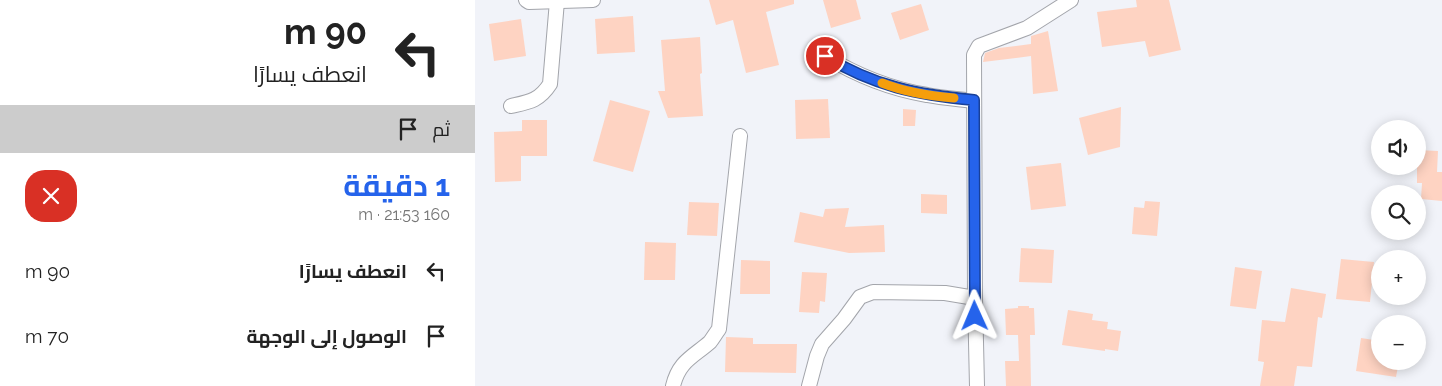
<!DOCTYPE html>
<html lang="ar">
<meta charset="utf-8">
<style>
:root{--surface:#fff;--page:#f6f6f6;--text:#222;--muted:#767676;--accent:#2563eb}
body{margin:0;font-family:Raleway,Cairo,sans-serif;background:var(--page);color:var(--text);direction:rtl;height:100vh;display:flex;flex-direction:column;font-size:19px;white-space:nowrap}
*{box-sizing:border-box;margin:0}
p{font-size:16px;color:var(--muted)}
.icon{flex:none;width:28px;height:28px;fill:none;stroke:currentColor;stroke-width:2;stroke-linecap:round;stroke-linejoin:round}
.map{position:relative;flex:1;overflow:hidden;direction:ltr}
.details{display:flex;flex-direction:column;background:var(--surface);width:475px}
.details>*{flex:none}
.hud{background:#fff;color:var(--text);overflow:hidden}
.controls{position:absolute;left:896px;top:120px;display:grid;gap:10px}
.controls a{display:grid;place-items:center;width:55px;height:55px;border-radius:50%;background:var(--surface);box-shadow:0 2px 12px #0003;font-size:25px}
.pin{position:absolute;display:grid;place-items:center;width:42px;height:42px;color:#fff;margin:-21px;border:2px solid #fff;border-radius:50%;box-shadow:0 1px 5px #0007}
.me{position:absolute;width:55px;margin:-28px;rotate:359deg;stroke-linejoin:round;filter:drop-shadow(0 0 4px #0008)}
.turn{display:flex;align-items:center;gap:18px;height:105px;padding:0 25px;font-size:22px}
.turn .icon{width:65px;height:65px;stroke-width:2.5}
.turn b{display:block;font-size:35px;line-height:42px}
.then{display:flex;align-items:center;height:48px;padding:0 25px;background:#0003;gap:10px;font-size:19px}
.round{display:grid;place-items:center;flex:none;width:52px;height:52px;border-radius:20px;background:var(--page)}
.summary{display:flex;align-items:center;justify-content:space-between;height:85px;padding:0 25px}
h1{font-size:30px;font-weight:700;line-height:38px;color:var(--accent)}
ul{padding:0;list-style:none}
li{display:flex;align-items:center;gap:15px;height:65px;padding:0 25px}
li div{flex:1}
li b{display:block;font-size:19px}
li em{font-style:normal}
main{display:flex;flex:1;min-height:0}
.map>svg:first-child{display:block}
.building{fill:#fed3c2}
.lines{fill:none;stroke-linecap:round;stroke-linejoin:round}
.street-casing{stroke:#a3a5ab;stroke-width:16}
.street{stroke:#fff;stroke-width:14}
.route-casing{stroke:#184099;stroke-width:12}
.route{stroke:#2563eb;stroke-width:9}
.slow{stroke:#f59e0b;stroke-width:9}
</style>
<main>
<div class="map">
<svg width="967" height="386" viewBox="0 0 967 386">
<rect width="100%" height="100%" fill="#f1f3f9"/>
<g class="building">
<path d="M234,0H319V4L291,12L304,65L271,73L258,20L241,25Z"/>
<path d="M348,0H381L386,19L356,28Z"/>
<path d="M661,0H694L706,50L674,57L670,41L627,47L622,12L662,7Z"/>
<path d="M446,4L454,30L425,40L416,13Z"/>
<path d="M158,16L160,52L122,54L120,19Z"/>
<path d="M46,19L51,56L19,61L14,24Z"/>
<path d="M573,31L583,91L558,94L556,56L508,62L510,53L524,48L556,44V36Z"/>
<path d="M225,37L227,73L225,74L228,116L193,118L183,91H190L186,40Z"/>
<path d="M353,99L355,138L321,139L320,100Z"/>
<path d="M135,100L175,111L158,172L118,161Z"/>
<path d="M646,107L645,147L613,155L604,118Z"/>
<path d="M428,109L441,110L440,126H428Z"/>
<path d="M47,120H72V156H46V181L20,182L19,132L47,131Z"/>
<path d="M942,150L963,151L962,172H967V201L946,199L947,183H942Z"/>
<path d="M586,163L591,206L556,210L551,167Z"/>
<path d="M446,194L472,195V214L446,213Z"/>
<path d="M670,201L685,202L682,236L657,234L659,207L669,208Z"/>
<path d="M214,202L244,203L242,236L212,235Z"/>
<path d="M374,208L370,227L409,225L410,252L374,253L319,242L325,212L348,217L350,209Z"/>
<path d="M170,242L201,243L200,280H169Z"/>
<path d="M546,248L579,250L577,283L544,282Z"/>
<path d="M866,259L899,262L895,302L861,299Z"/>
<path d="M266,260L295,261V294H265Z"/>
<path d="M760,267L787,271L781,309L755,306Z"/>
<path d="M327,272L352,273L350,302L345,301L344,313L324,312Z"/>
<path d="M816,288L851,294L847,318L843,317L837,367L822,366L819,386H785L789,362L783,361L787,320L810,322Z"/>
<path d="M543,306H554V308H559L560,335H555L556,386H531L530,361H544L543,335H531L530,309L543,308Z"/>
<path d="M593,310L618,314L617,320L633,322L632,329L646,331L643,351L630,349V351L587,345Z"/>
<path d="M251,337L278,338V344H322L321,373L250,372Z"/>
<path d="M886,338L905,341V361H924L921,377L881,371Z"/>
</g>
<g class="lines">
<defs>
<g id="street">
<path d="M51,0L54,2L118,0"/>
<path d="M350,56C381,75 416,89 452,95C467,98 483,99 499,101"/>
<path d="M36,106C54,102 64,101 75,84L82,1"/>
<path d="M198,386C204,361 218,357 235,342C238,338 241,333 244,329L265,136"/>
<path d="M334,386L342,356L347,344L369,319L385,297L398,292L470,293L500,298"/>
<path d="M502,386L500,298L499,55L504,46L552,28L596,0"/>
</g>
</defs>
<use href="#street" class="street-casing"/>
<use href="#street" class="street"/>
</g>
<g class="lines">
<defs>
<path id="route" d="M350,56C398,86 443,95 499,100L500,316"/>
</defs>
<use href="#route" class="route-casing"/>
<use href="#route" class="route"/>
<path class="slow" d="M407,83C430,92 454,96 479,98"/>
</g>
</svg>
<div class="controls">
<a><svg class="icon" aria-label="sound" viewBox="0 0 24 24"><path d="M4 9h4l5-4v14l-5-4H4zM17 9q2 3 0 6"/></svg></a>
<a><svg class="icon" aria-label="search" viewBox="0 0 24 24"><circle cx="10" cy="10" r="6"/><path d="M15 15l6 6"/></svg></a>
<a>+</a>
<a>−</a>
</div>
<div class="pin" style="left:350px;top:56px;background:#d93025"><svg class="icon" aria-label="arrive" viewBox="0 0 24 24"><path d="M6 21V4h12l-3 4 3 4H6"/></svg></div>
<svg class="me" style="left:500px;top:316px" viewBox="-20 -20 40 40"><path d="M0-17L14 15 0 8-14 15z" fill="#2563eb" stroke="#fff" stroke-width="4"/></svg>
</div>
<section class="details">
<div class="hud">
<div class="turn"><svg class="icon" aria-label="left" viewBox="0 0 24 24"><path d="M17 20v-9H6M10 6l-5 5 5 5"/></svg><div><b>90 m</b>انعطف يسارًا</div></div>
<div class="then">ثم<svg class="icon" aria-label="arrive" viewBox="0 0 24 24"><path d="M6 21V4h12l-3 4 3 4H6"/></svg></div>
</div>
<div class="summary"><div><h1>1 دقيقة</h1><p>160 m · 21:53</p></div><a class="round" style="background:#d93025;color:#fff"><svg class="icon" aria-label="close" viewBox="0 0 24 24"><path d="M6 6l12 12M18 6L6 18"/></svg></a></div>
<ul>
<li><svg class="icon" aria-label="left" viewBox="0 0 24 24"><path d="M17 20v-9H6M10 6l-5 5 5 5"/></svg><div><b>انعطف يسارًا</b></div><em>90 m</em></li>
<li><svg class="icon" aria-label="arrive" viewBox="0 0 24 24"><path d="M6 21V4h12l-3 4 3 4H6"/></svg><div><b>الوصول إلى الوجهة</b></div><em>70 m</em></li>
</ul>
</section>
</main>
